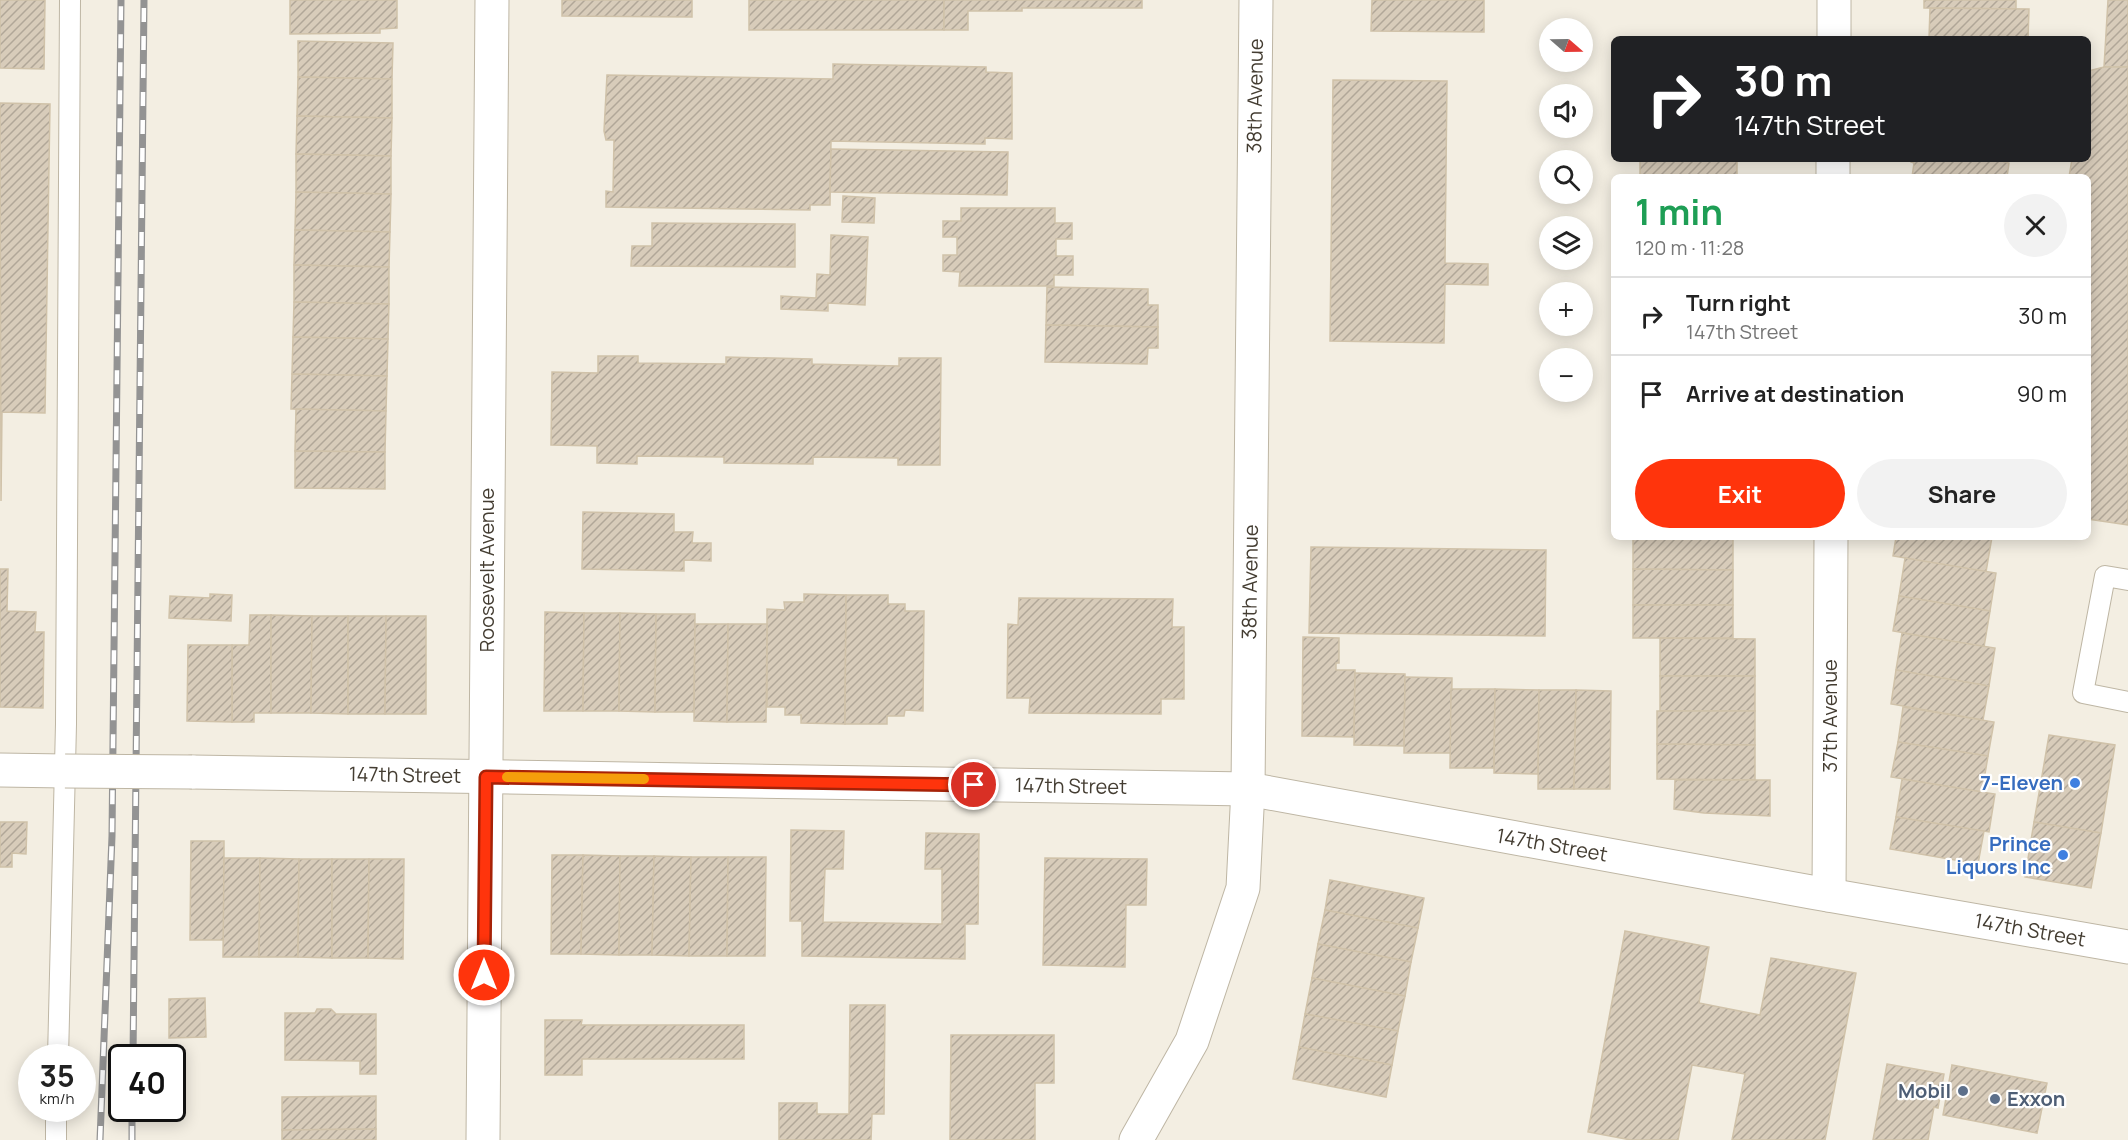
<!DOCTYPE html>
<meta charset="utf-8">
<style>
:root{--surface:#fff;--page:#f2f2f2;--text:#222;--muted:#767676;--line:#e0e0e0;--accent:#ff340c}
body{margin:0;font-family:Manrope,sans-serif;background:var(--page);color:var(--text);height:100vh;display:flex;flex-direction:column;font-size:22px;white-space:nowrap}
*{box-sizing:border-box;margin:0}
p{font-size:20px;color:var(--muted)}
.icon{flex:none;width:33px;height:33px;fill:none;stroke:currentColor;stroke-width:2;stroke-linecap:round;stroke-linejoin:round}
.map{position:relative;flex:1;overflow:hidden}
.details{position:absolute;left:1611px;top:174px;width:480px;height:366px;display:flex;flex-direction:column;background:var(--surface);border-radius:9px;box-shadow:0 3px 15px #0003}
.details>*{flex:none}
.top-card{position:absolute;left:1611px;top:36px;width:480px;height:126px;border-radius:9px;box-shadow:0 3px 15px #0003;background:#202124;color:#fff;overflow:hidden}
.needle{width:39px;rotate:110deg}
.buttons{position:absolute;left:1539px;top:18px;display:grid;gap:12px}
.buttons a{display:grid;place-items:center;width:54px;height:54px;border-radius:50%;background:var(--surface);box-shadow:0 3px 15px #0003;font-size:30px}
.speed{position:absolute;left:18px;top:1044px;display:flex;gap:12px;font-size:30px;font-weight:700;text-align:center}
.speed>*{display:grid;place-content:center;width:78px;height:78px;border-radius:50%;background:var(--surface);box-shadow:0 3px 15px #0003;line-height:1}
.speed small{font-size:15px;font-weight:400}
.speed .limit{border:3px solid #111;border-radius:9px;background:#fff;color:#111}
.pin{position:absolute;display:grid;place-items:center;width:51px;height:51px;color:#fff;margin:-26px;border:3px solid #fff;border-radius:50%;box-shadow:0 2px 6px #0007}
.me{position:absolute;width:66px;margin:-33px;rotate:0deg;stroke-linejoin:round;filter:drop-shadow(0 0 4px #0008)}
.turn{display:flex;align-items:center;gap:21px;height:126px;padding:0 24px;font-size:27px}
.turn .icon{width:78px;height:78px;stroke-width:2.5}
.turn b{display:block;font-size:42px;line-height:51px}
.round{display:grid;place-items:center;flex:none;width:63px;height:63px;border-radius:32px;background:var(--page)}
.summary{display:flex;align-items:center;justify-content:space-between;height:102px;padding:0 24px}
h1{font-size:36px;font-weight:700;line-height:45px;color:#1e9e55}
.primary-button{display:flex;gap:12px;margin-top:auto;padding:12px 24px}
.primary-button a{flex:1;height:69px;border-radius:36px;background:var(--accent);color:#fff;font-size:24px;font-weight:700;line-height:69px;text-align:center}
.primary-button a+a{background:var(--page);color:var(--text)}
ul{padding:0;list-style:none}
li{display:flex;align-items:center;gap:18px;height:78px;padding:0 24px;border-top:2px solid var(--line)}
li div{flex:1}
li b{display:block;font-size:22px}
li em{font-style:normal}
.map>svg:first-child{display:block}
.building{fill:url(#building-hatch);stroke:#d0c2a9;stroke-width:1.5}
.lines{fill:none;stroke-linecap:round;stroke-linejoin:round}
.service-casing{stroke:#beb6a4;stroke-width:22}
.minor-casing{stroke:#beb6a4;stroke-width:35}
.tertiary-casing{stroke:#beb6a4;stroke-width:35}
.service{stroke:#fff;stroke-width:20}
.minor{stroke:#fff;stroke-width:33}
.tertiary{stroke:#fff;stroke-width:33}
.rail-casing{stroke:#939393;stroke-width:7}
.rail{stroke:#fff;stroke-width:4.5;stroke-dasharray:14;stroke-linecap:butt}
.minor-bridge-casing{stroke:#beb6a4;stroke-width:35;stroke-linecap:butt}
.minor-bridge{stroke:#fff;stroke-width:33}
.route-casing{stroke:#a62208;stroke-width:15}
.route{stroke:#ff340c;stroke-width:10}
.slow{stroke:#f59e0b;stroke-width:10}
.shop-dot{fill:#3f7fe0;stroke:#fff;stroke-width:2}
.service-dot{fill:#5c6f8a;stroke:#fff;stroke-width:2}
.labels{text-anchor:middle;stroke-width:4.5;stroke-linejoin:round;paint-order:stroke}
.street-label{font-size:20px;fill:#443d32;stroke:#fff}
.shop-label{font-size:20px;font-weight:bold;fill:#366cbe;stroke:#fff;text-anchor:end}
.service-label{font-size:20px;font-weight:bold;fill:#4e5e75;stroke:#fff;text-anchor:end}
</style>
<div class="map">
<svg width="2128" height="1140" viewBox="0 0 2128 1140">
<defs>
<pattern id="building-hatch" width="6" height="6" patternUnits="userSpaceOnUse" patternTransform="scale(1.5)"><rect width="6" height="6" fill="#d8ccba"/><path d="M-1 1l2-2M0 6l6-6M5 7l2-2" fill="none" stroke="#b1a798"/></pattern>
</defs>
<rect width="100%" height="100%" fill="#f3eee2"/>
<g class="building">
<path d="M0,0H45L44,69L0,68Z"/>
<path d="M290,0H397V28L380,29V33L290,34Z"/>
<path d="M562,0H692V17L562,16Z"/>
<rect x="749" y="0" width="195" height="30"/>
<path d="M944,0H1142V8H1022V11H968V30H944Z"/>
<path d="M1372,0H1484V32L1371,31Z"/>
<path d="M1924,0H2016V9L1924,8Z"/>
<path d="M2108,0H2128V67H2104Z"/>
<path d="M1930,8L2029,9L2028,39H1929Z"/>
<path d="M298,41L393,43L392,79L298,77Z"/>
<path d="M833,64L986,67V72L1012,73V139L985,138V144L831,141L830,205H810V210L606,207V191L613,192L614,140H606L604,131L607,75L833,79Z"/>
<path d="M2104,67H2128V525L2088,519V177H2069L2072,159H2088V71Z"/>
<path d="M298,77L392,79V118L297,116Z"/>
<path d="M1333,80L1447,81L1445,263L1488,264V285L1445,284L1444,343L1330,341Z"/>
<path d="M0,103L50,104L45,413L2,412L1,501Z"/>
<path d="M297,116L392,118L391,156L296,154Z"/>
<path d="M831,149L1008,152L1007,195L830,192Z"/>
<path d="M296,154L391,156V194L296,192Z"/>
<rect x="1640" y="159" width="97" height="18"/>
<path d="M1912,159H2004V162L2009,163L2007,177H1912L1914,163L1911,162Z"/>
<path d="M296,192L391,194L390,232L295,230Z"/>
<path d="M843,196L875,198L874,223L842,222Z"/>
<path d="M961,208H1055V223H1072V239H1056V256H1073V275H1054V286H959L960,272L943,271V255H957V237H943V221H961Z"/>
<path d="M652,223L795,224V267L631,266L632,246H652Z"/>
<path d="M295,230L390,232L389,267L294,265Z"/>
<path d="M831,235L868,237L865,305L828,303V311L781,309V296L816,298L817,274L830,275Z"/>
<path d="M294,265L389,267V304L294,302Z"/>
<path d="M1047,287L1148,289V305H1158V327L1046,325Z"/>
<path d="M294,302L389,304L388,339L293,337Z"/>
<path d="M1046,325L1158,327V348H1148L1147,364L1045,362Z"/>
<path d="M293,337L388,339L387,376L292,374Z"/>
<path d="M598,356H638V363L726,364V357L812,359V364L899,366V358H941L940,465H898V458L813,457V464L724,463V457L637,456V464L597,463V446L551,445L552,372L598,373Z"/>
<path d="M292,374L387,376L386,411L291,409Z"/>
<path d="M296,409L386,411L385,452L295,451Z"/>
<path d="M295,451L385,452V489L295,488Z"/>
<path d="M583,512L674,514V532H693L692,543H711V561L684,560V571L582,569Z"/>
<path d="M1633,537H1733V570L1633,569Z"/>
<path d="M1896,537H1992L1986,572L1893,556Z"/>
<path d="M1311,547L1546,550L1545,636L1309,633Z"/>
<path d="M1905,558L1996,573L1990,611L1899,596Z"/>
<path d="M0,569H8L7,611L36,612L35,632H44L43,708L0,707Z"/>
<path d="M1633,569L1733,570V605H1633Z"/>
<path d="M210,594L232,595L231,621L169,618L170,596L210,598Z"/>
<path d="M804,594L846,595L845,724L801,723V715H785V707H767V609L785,610L784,602H804Z"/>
<path d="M846,595H888V604H905V611H924L923,711L905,710L904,716H887V724H845Z"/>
<path d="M1899,596L1990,611L1984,647L1893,631Z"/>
<path d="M1019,598L1173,599L1172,627H1184V699H1161V714L1029,713L1030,698H1007L1008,624L1018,625Z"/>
<rect x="1633" y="605" width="100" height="33"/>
<path d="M545,612L584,613L583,711H544Z"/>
<path d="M584,613H620L619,711H583Z"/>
<path d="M620,613L656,614L655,712L619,711Z"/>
<path d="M656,614H695L694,712H655Z"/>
<path d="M250,615H271V713H254V722H232V645H249Z"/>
<path d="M271,615L312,616L311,713H271Z"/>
<path d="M312,616H348V714L311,713Z"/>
<path d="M348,616H386L385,714H348Z"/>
<path d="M386,616H426V714H385Z"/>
<path d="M695,624H728L727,722L694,721Z"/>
<path d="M728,624H767L766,722H727Z"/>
<path d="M1902,633L1995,648L1989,686L1896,670Z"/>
<path d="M1303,637L1339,638V663H1336V670H1355L1354,737L1302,736Z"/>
<path d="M1660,638L1755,639V676H1660Z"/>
<path d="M188,645H232V722L187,721Z"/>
<path d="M1896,670L1989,686L1983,720L1891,704Z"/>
<path d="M1355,673L1405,674L1404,746L1354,745Z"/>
<rect x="1660" y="676" width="95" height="35"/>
<path d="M1405,677L1452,678L1451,753H1404Z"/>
<path d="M1451,689H1495L1494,768H1450Z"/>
<path d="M1495,689L1539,690L1538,774L1494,773Z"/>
<path d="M1539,690H1576L1574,789H1538Z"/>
<path d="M1576,690L1611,691L1610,789H1574Z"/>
<path d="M1903,707L1994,722L1988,756L1898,742Z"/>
<path d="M1657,711H1755V745L1657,744Z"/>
<path d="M2049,735L2115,745L2101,833L2034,822Z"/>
<path d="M1898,742L1988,756L1982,792L1891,777Z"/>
<path d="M1657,744L1755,745V780L1657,779Z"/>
<path d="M1902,779L1995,794L1989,832L1896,817Z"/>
<path d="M1675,780H1770V816L1704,813L1674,809Z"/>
<path d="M1896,817L1984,831L1978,864L1890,849Z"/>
<path d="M0,822H27L26,854L12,853V867H0Z"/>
<path d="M2034,822L2101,833L2091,888L2025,877Z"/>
<path d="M791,830L844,831L843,869H825L823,922L942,924V869H925L926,833L979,834L978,924H965V959L802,956V921H790Z"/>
<path d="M191,841H224V940H190Z"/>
<path d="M552,855H583L581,954H551Z"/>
<path d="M583,855L620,856L619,955L581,954Z"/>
<path d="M620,856H654L652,955H619Z"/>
<path d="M654,856L691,857L689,956L652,955Z"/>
<path d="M691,857H728L727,956H689Z"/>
<path d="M728,857H766L765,956H727Z"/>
<path d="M224,858H260L259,957H223Z"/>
<path d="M260,858L299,859L298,957H259Z"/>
<path d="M1045,858L1147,859L1146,905H1126L1125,967L1043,965Z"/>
<path d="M299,859H332V958L298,957Z"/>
<path d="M332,859H369L368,958H332Z"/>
<path d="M369,859H404L403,959L368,958Z"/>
<path d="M1330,880L1424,898L1418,928L1325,910Z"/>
<path d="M1325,910L1418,928L1411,962L1318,944Z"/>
<path d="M1625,931L1709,947L1699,1003L1760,1015L1771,958L1856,973L1825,1140H1732L1745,1074L1692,1065L1678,1140H1631L1588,1132Z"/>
<path d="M1318,944L1411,962L1405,996L1312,978Z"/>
<path d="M1312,978L1405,996L1398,1031L1305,1014Z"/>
<path d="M205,998L206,1037L169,1038V999Z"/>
<path d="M850,1005H885L884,1114H872L871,1140H779V1103H817V1114H849Z"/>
<path d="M317,1009H331L336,1014H376V1074H360V1061L285,1060V1013H315Z"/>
<path d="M1305,1014L1398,1031L1392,1065L1299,1047Z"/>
<path d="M545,1020H582L581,1025H744V1059H582V1075H545Z"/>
<path d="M951,1035H1054V1083H1035V1140H950Z"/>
<path d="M1299,1047L1392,1065L1386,1097L1293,1079Z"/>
<path d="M1887,1064L1944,1074L1938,1108L1934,1107L1928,1140H1873Z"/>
<path d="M1952,1065L2047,1083L2037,1133L1943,1115Z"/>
<path d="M376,1096V1129L282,1130V1097Z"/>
<path d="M376,1129V1140H282V1130Z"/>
</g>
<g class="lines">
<defs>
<g id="service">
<path d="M2128,580L2105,576L2083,693L2128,702"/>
<path d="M58,1058L66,724L70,0"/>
<path d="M56,1140V1108"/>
</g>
<g id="minor">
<path d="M1834,39V0"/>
<path d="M1833,177V159"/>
<path d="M0,770L65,771"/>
<path d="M192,772L1248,789L1811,892L2128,947"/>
<path d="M1829,895L1831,537"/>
<path d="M1136,1140L1192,1041L1243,888L1248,789L1256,0"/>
</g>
<path id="tertiary" d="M483,1140L492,0"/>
</defs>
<use href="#service" class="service-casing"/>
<use href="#minor" class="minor-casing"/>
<use href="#tertiary" class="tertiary-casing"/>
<use href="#service" class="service"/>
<use href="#minor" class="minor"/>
<use href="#tertiary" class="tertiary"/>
<defs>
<g id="rail">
<path d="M133,1058L144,0"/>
<path d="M100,1140L112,836L121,0"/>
<path d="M132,1140V1108"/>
</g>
</defs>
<use href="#rail" class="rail-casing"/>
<use href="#rail" class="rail"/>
<defs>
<path id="minor-bridge" d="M65,771L192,772"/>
</defs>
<use href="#minor-bridge" class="minor-bridge-casing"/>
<use href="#minor-bridge" class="minor-bridge"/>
</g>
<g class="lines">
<defs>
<path id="route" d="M484,975L486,777L974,785"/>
</defs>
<use href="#route" class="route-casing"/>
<use href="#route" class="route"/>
<path class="slow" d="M507,777L644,779"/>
</g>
<g class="shop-dot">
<circle cx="2075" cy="783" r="6"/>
<circle cx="2063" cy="855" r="6"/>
</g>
<g class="service-dot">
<circle cx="1963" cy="1091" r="6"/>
<circle cx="1995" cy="1099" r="6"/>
</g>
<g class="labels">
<g class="street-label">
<text transform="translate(1255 96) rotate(-89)" y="7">38th Avenue</text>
<text transform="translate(487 570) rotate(-90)" y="7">Roosevelt Avenue</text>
<text transform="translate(1250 582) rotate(-89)" y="7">38th Avenue</text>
<text transform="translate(1830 716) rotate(-90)" y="7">37th Avenue</text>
<text transform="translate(405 775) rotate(1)" y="7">147th Street</text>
<text transform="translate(1071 786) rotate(1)" y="7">147th Street</text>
<text transform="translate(1552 845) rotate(10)" y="7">147th Street</text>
<text transform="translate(2030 930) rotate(10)" y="7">147th Street</text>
</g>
<g class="shop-label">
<text x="2063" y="790">7-Eleven</text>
<text x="2051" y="851">Prince<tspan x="2051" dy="23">Liquors Inc</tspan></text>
</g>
<g class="service-label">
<text x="1951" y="1098">Mobil</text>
<text x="2007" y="1106" text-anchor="start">Exxon</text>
</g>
</g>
</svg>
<div class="buttons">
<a><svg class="needle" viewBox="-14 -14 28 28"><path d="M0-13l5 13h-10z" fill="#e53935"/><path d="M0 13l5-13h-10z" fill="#767676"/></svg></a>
<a><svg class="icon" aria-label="sound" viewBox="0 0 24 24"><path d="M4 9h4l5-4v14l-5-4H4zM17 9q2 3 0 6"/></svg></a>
<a><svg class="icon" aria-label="search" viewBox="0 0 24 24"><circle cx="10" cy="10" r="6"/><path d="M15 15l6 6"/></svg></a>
<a><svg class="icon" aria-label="layers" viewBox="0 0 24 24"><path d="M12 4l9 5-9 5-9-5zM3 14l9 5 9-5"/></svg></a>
<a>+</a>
<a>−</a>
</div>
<div class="speed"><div>35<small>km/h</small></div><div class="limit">40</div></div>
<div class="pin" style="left:974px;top:785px;background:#d93025"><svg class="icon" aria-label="arrive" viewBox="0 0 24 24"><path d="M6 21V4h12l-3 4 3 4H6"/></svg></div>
<svg class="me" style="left:484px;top:975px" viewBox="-20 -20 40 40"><circle r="17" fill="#ff340c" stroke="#fff" stroke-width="3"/><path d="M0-11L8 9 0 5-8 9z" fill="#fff"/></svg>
<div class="top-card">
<div class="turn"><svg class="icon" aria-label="right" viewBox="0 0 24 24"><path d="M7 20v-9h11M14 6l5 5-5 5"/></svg><div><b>30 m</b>147th Street</div></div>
</div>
<section class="details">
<div class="summary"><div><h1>1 min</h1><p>120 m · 11:28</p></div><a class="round"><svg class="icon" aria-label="close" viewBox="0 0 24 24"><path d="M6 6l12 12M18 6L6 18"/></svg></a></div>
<ul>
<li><svg class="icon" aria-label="right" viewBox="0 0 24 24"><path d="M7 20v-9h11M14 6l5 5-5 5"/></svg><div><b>Turn right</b><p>147th Street</p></div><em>30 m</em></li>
<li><svg class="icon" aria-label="arrive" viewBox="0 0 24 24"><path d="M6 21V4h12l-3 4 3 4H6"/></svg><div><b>Arrive at destination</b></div><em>90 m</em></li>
</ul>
<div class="primary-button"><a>Exit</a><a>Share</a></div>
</section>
</div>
